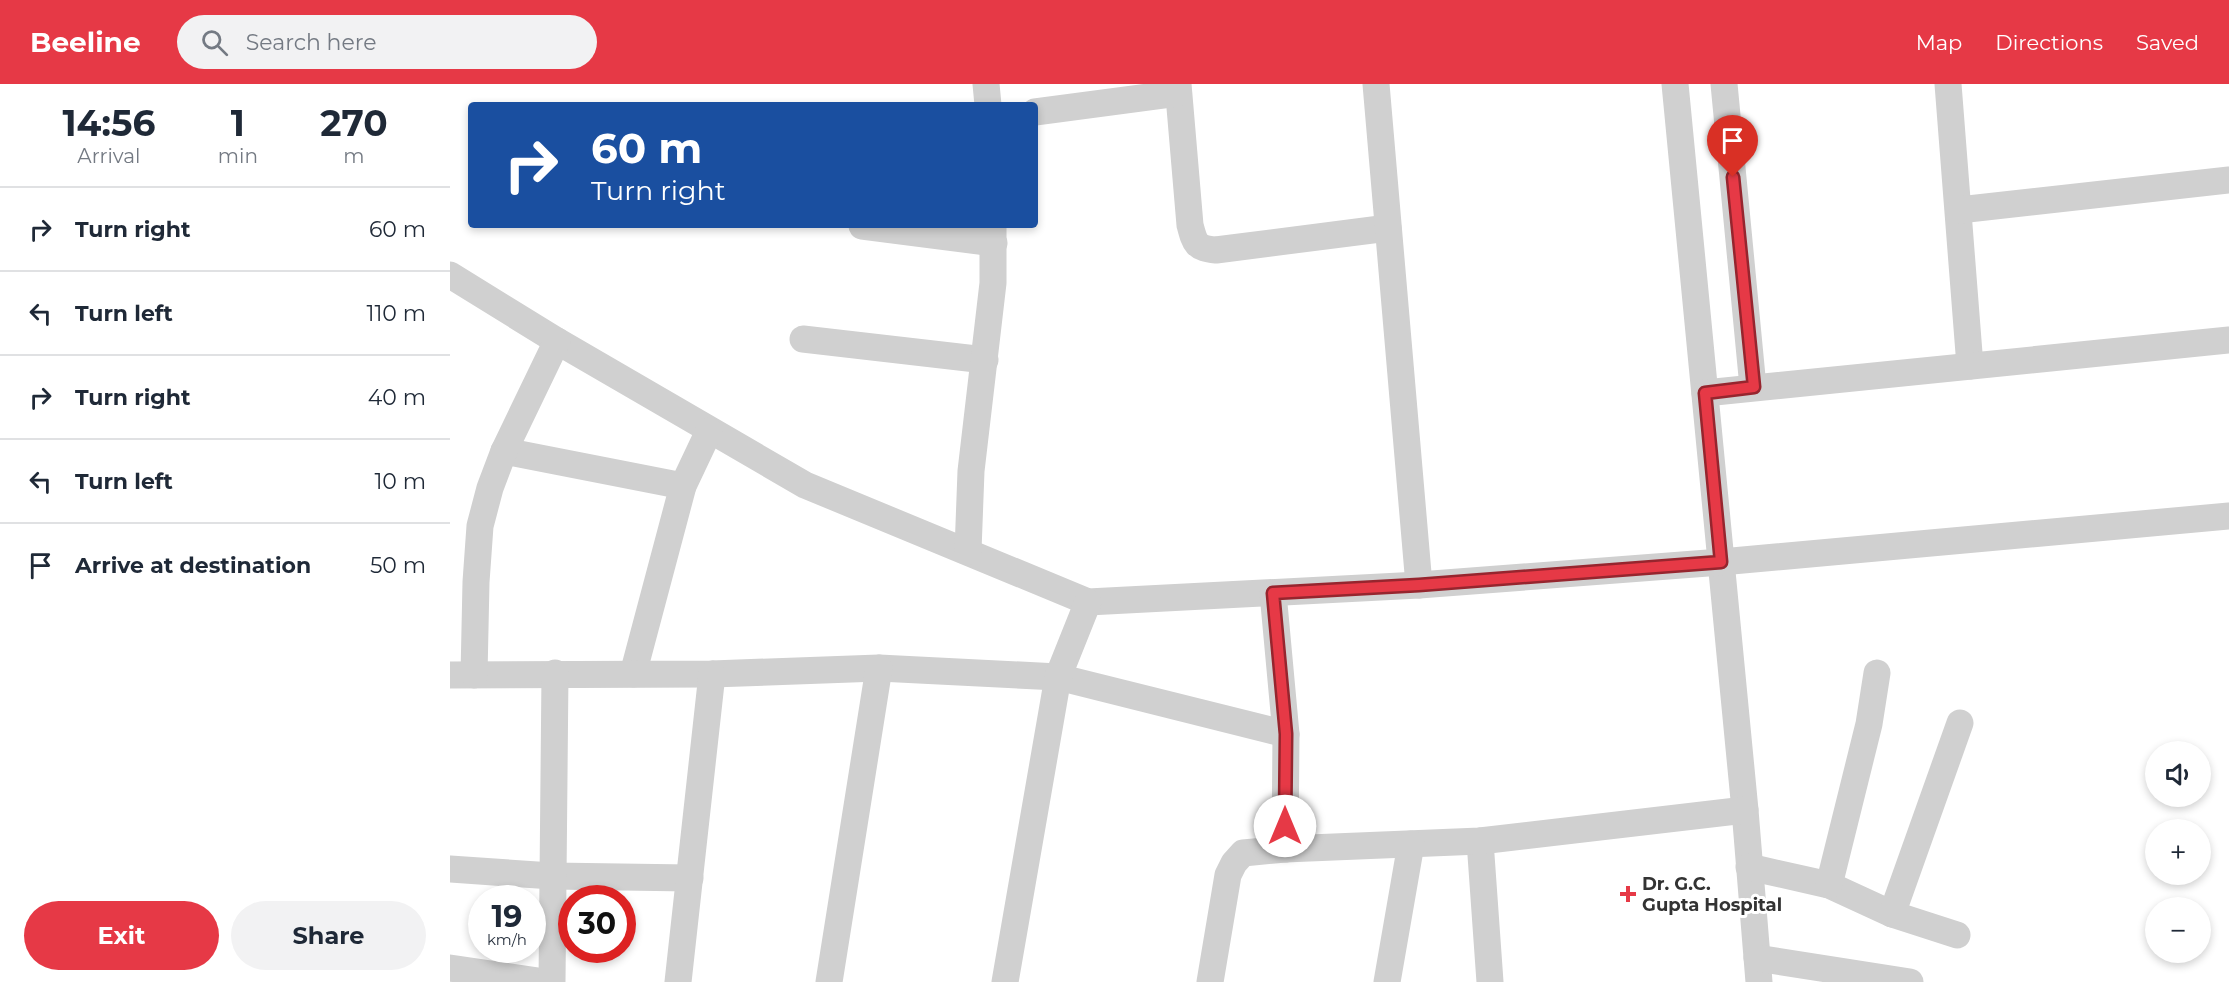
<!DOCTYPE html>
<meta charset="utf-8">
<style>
:root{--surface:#fff;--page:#f2f2f3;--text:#1f2937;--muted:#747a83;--line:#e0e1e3;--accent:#e63946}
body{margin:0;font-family:Montserrat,sans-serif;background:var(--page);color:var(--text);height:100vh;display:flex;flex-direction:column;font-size:22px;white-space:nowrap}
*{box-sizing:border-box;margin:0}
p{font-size:20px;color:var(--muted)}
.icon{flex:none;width:33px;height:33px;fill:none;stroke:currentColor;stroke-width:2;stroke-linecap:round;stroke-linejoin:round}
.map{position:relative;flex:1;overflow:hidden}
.sheet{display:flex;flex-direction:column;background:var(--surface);width:450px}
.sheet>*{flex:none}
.top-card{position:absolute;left:18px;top:18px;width:570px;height:126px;border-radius:6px;box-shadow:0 3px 9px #0003;background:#1a4fa0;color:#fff;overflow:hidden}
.controls{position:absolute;left:1695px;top:657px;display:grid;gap:12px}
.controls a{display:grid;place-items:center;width:66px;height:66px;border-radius:50%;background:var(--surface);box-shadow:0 3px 9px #0003;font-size:30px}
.speed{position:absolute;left:18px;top:801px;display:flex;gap:12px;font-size:30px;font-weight:700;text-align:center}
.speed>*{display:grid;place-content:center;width:78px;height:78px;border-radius:50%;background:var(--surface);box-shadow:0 3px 9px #0003;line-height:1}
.speed small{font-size:15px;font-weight:400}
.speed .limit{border:9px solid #d22;background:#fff;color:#111}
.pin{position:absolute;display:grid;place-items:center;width:51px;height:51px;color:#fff;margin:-62px -26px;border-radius:50% 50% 50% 0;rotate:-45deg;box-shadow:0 0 6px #0007}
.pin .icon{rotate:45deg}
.me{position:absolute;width:66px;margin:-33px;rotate:0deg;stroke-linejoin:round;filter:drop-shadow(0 0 4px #0008)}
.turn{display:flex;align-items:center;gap:21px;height:126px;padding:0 24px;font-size:27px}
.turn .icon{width:78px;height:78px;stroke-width:2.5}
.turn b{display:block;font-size:42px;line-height:51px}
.eta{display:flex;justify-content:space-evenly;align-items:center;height:102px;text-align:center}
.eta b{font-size:36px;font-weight:700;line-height:42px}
.button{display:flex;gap:12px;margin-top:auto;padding:12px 24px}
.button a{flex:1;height:69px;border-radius:36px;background:var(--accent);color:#fff;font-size:24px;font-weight:700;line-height:69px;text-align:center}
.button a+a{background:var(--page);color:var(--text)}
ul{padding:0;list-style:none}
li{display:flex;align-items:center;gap:18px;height:84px;padding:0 24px;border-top:2px solid var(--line)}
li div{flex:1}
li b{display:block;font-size:22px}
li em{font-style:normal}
header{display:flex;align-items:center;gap:36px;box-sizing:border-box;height:84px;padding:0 30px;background:var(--accent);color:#fff}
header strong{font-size:28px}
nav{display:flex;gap:33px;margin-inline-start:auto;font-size:21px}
.search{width:420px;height:54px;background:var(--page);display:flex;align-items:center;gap:15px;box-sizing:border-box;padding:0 21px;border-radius:33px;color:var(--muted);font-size:22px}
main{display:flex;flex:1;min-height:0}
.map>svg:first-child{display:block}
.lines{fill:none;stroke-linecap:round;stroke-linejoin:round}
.minor{stroke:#d0d0d0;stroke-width:27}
.route-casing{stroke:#96252e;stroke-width:15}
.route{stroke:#e63946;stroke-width:10}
.poi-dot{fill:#e63946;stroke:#fff;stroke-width:2}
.labels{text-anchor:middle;stroke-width:6;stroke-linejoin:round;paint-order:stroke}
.poi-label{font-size:18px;font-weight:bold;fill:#333;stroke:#fff;text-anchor:start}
</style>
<header>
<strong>Beeline</strong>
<div class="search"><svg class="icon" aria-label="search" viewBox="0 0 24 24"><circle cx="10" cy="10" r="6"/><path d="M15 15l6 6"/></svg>Search here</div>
<nav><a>Map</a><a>Directions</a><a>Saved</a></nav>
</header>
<main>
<section class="sheet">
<div class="eta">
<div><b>14:56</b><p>Arrival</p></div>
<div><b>1</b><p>min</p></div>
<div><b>270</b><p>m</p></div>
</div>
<ul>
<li><svg class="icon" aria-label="right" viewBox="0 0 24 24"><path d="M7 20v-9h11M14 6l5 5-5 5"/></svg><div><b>Turn right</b></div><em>60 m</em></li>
<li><svg class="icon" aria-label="left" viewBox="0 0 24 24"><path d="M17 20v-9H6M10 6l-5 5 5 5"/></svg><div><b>Turn left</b></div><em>110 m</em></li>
<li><svg class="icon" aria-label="right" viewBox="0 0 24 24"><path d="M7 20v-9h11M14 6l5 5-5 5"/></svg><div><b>Turn right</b></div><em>40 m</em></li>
<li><svg class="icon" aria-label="left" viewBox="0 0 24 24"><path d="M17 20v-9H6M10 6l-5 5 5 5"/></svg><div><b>Turn left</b></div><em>10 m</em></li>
<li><svg class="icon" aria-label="arrive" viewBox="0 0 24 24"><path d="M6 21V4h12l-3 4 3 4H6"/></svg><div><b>Arrive at destination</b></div><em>50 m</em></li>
</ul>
<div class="button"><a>Exit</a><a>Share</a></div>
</section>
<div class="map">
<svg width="1779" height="898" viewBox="0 0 1779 898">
<rect width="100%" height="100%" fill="#fff"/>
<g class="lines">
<g class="minor">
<path d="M536,0L538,21"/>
<path d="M728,0L740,141C745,160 746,164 766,166L938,144"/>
<path d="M926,0L969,501"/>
<path d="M1225,0L1295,726L1309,898"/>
<path d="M1274,0L1303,303"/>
<path d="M1498,0L1520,282"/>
<path d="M585,28L728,9"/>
<path d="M1509,126L1779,96"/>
<path d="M412,142L544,159"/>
<path d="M0,191L107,257L355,401L638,518L969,501L1271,478L1779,432"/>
<path d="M353,255L535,276"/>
<path d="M1255,309L1779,256"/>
<path d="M54,367L233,402"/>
<path d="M518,467L521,387L543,199V141"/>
<path d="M823,509L836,650L835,765"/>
<path d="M183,590L233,402L259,347"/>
<path d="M0,591L262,590L429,584L608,593L836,650"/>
<path d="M24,591L26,498L30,442L40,404L54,367L107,257"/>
<path d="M1030,757L1040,898"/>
<path d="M1299,783L1379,801L1442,830L1507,851"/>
<path d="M0,785L102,792L240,794"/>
<path d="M1379,801L1419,640L1427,589"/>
<path d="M1442,830L1510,639"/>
<path d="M1307,874L1460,898"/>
<path d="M0,884L95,898"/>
<path d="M102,898L105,589"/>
<path d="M228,898L262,590"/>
<path d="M379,898L429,584"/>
<path d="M555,898L608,593L638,518"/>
<path d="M760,898L778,791L784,779L793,769L835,765L1030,757L1295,726"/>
<path d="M937,898L961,760"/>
</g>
</g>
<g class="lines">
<defs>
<path id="route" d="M835,742L836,650L823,509L969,501L1271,478L1255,309L1304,303L1283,93"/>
</defs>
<use href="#route" class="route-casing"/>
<use href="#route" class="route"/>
</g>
<path class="poi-dot" d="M1175 801h6v6h6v6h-6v6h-6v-6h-6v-6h6z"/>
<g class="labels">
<g class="poi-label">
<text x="1192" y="806">Dr. G.C.<tspan x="1192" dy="21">Gupta Hospital</tspan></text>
</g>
</g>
</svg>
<div class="controls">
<a><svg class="icon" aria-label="sound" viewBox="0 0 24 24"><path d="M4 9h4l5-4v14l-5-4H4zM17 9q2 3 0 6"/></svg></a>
<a>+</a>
<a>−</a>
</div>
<div class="speed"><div>19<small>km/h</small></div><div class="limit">30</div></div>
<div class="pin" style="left:1283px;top:93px;background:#d93025"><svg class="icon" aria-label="arrive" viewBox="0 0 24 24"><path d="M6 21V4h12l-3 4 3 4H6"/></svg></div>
<svg class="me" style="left:835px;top:742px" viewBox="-20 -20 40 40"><circle r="19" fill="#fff"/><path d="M0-13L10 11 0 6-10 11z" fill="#e63946"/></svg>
<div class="top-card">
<div class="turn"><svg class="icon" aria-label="right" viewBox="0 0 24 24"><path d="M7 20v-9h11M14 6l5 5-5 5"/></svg><div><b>60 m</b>Turn right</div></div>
</div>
</div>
</main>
